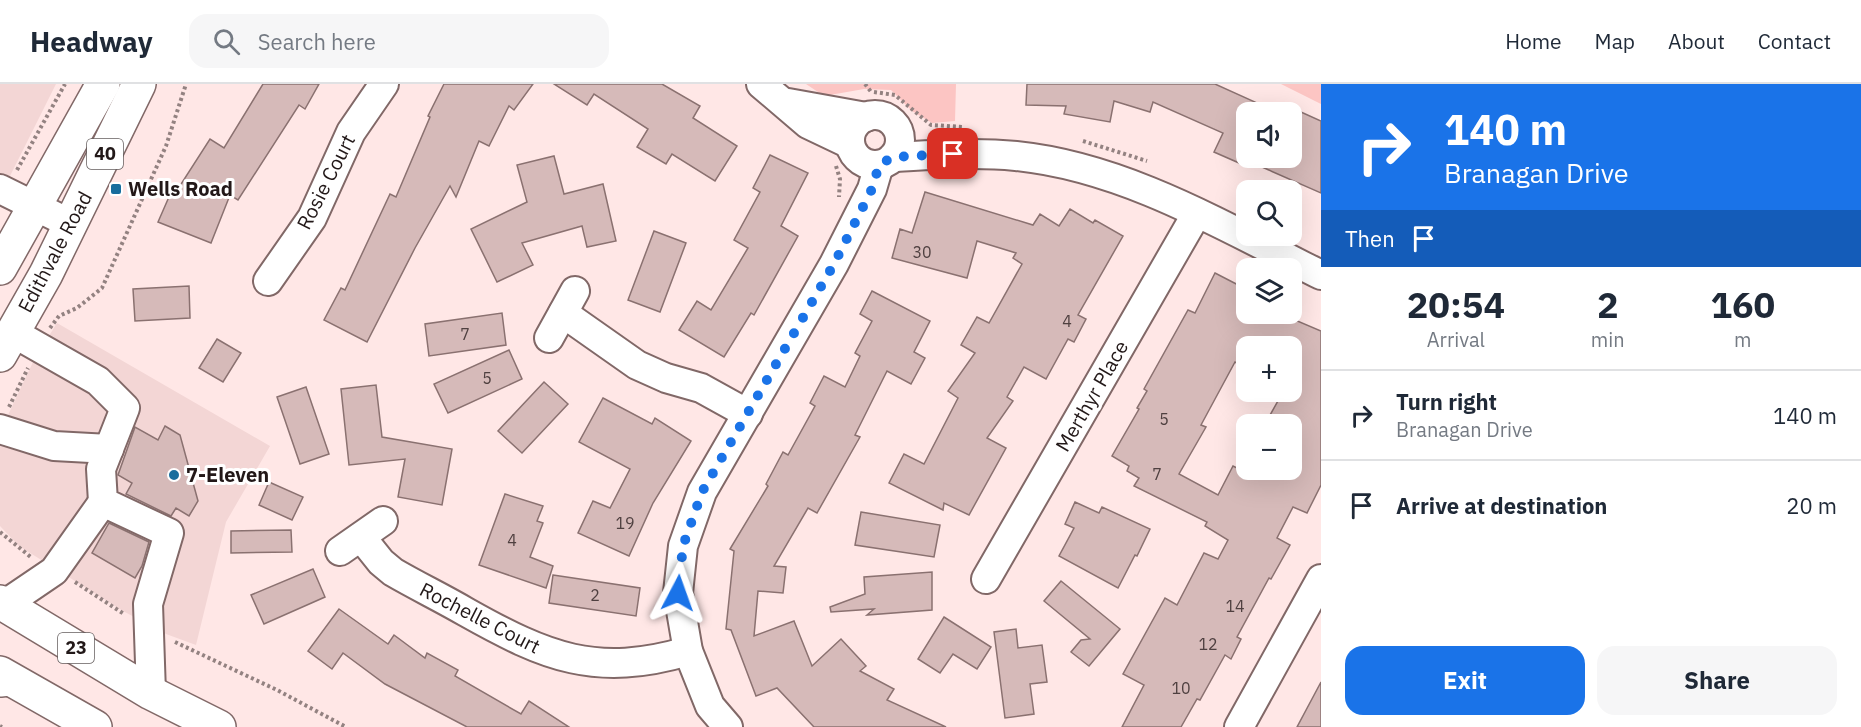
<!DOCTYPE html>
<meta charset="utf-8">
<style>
:root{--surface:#fff;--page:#f6f6f7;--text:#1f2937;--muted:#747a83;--line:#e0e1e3;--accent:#1a73e8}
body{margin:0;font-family:"IBM Plex Sans",sans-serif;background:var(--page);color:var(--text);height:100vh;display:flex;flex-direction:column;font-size:22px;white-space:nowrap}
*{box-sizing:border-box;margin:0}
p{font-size:20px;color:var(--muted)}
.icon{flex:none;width:33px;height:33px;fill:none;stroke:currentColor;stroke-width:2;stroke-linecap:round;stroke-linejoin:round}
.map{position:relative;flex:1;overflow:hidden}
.side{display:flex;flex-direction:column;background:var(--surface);width:540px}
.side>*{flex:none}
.hud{background:#1a73e8;color:#fff;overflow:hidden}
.tools{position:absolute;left:1236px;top:18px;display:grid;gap:12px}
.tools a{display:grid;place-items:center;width:66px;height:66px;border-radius:12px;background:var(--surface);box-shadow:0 6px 24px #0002;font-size:30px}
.pin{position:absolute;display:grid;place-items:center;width:51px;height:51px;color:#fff;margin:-26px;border-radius:12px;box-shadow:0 3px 9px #0006}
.me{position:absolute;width:66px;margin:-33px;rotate:4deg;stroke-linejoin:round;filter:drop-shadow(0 0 4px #0008)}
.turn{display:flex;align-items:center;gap:21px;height:126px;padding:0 24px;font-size:27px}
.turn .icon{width:78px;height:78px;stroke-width:2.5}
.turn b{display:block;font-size:42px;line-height:51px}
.then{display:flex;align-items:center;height:57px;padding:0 24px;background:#0003;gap:12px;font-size:22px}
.eta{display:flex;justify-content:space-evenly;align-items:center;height:102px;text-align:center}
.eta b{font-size:36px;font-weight:700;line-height:42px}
.cta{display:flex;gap:12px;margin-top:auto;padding:12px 24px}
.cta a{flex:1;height:69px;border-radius:18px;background:var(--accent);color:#fff;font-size:24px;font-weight:700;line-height:69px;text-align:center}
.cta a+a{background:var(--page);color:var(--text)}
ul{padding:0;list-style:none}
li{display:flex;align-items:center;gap:18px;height:90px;padding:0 24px;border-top:2px solid var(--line)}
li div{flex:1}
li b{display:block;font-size:22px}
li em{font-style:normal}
header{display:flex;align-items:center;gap:36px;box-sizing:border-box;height:84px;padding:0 30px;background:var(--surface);border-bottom:2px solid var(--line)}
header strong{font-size:28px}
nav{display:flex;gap:33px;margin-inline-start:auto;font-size:21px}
.search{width:420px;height:54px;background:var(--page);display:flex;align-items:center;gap:15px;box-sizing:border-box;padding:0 21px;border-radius:18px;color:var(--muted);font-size:22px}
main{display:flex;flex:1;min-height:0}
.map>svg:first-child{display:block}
.built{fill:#f3d6d5}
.green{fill:#fcc5c3}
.building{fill:#d6bab9;stroke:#8a7170;stroke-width:1.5;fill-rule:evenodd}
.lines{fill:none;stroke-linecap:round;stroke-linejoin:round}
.minor-casing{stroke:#816867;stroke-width:32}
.major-casing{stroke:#816867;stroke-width:36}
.highway-casing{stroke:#816867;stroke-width:36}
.path{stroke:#938281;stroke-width:4;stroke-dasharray:3 3;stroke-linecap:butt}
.minor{stroke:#fff;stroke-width:28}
.major{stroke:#fff;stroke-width:33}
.highway{stroke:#fff;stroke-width:33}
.route{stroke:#1a73e8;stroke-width:10;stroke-dasharray:0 18}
.poi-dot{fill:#186d9d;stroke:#fff;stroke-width:2}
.labels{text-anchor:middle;stroke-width:6;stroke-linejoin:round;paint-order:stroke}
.number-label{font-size:16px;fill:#4f4040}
.shield{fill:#fff;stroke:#645d5d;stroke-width:1.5}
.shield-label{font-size:18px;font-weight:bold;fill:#221818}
.street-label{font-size:20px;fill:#221818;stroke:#fff}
.poi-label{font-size:20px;font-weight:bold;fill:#221818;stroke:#fff;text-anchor:start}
</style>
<header>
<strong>Headway</strong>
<div class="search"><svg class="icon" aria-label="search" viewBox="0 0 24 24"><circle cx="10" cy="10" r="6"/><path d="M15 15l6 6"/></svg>Search here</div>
<nav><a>Home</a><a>Map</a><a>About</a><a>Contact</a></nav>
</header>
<main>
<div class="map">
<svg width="1321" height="643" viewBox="0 0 1321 643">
<rect width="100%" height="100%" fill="#ffe7e6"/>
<g class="built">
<path d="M0,0H56L0,112Z"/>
<path d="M57,239L270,362L226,438L196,561L166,550L123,527L19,462L0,442V348L34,276Z"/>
</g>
<g class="green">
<path d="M806,0H956L955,37L932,39L912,27L891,6L864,5L824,12Z"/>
<path d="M1281,0H1321V20Z"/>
</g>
<g class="building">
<path d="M263,0H319L305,25L299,21L238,116L230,111L211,159L158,138L172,106L176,108L210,55L224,64Z"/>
<path d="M444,0H533L514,26L509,22L489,62L479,57L456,113L450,102L415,164L367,258L324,236L341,204L345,206L390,110L396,113L430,33L428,32Z"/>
<path d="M554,0H662L700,22L693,34L737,62L715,97L672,70L666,80L637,63L648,45L594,10L587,21Z"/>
<path d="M1027,0H1215L1277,28H1246V74H1292V24L1321,37V109L1246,76V82L1214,68L1223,49L1153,18L1150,28L1114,17L1110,38L1064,30L1066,22L1026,21Z"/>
<path d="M770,71L808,89L781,142L798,152L754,231L751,229L724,273L679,246L697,217L711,226L748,164L734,156L760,108L753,104Z"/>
<path d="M554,72L564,110L603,100L616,157L587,163L582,142L522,159L533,181L497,198L471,145L527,118L517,81Z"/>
<path d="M925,108L1033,141L1040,130L1059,142L1070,125L1093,139L1095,136L1123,152L1078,231L1086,235L1074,258L1068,255L1046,295L1024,283L1007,313L1013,317L987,354L1006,364L969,431L944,419L943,426L889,399L904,370L924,380L958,314L948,307L975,269L961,261L977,233L989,239L1022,180L1013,174L1016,169L977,157L967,194L892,174L900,145L912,149Z"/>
<path d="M654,147L686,159L660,228L628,216Z"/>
<path d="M1215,189L1246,205V230H1281L1321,247V401L1307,429L1293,423L1277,454L1290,461L1271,495L1269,494L1237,553L1241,555L1231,575L1225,571L1200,616L1197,615L1181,643H1122L1144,601L1123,590L1165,514L1177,521L1204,469L1218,475L1228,456L1205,442L1207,438L1134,402L1139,394L1127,387L1129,382L1112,372L1139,325L1137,324L1147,307L1144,305L1188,226L1195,229ZM1246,262H1292V308H1283L1265,340H1292V386H1241L1233,382L1218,411L1179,390L1206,343L1201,341L1235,278L1240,281Z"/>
<path d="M189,202L190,234L135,237L133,205Z"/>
<path d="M872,207L930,237L914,268L925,274L911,300L887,287L855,351L860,353L817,429L808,424L774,482L786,483L783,509L758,507L754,552L794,537L812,582L841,555L866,582L860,587L894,605L887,616L946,643H814L777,604L756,612L731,546L726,545L734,467L730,465L768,402L766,400L783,368L788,371L815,322L810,319L824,292L845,303L860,272L855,269L872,237L860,230Z"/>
<path d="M502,229L506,261L429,272L425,240Z"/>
<path d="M217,255L241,269L223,298L199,284Z"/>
<path d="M509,266L522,295L448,329L434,300Z"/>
<path d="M544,298L568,320L522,369L498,347Z"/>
<path d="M376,301L382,353L452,365L442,421L398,413L405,375L349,381L341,305Z"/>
<path d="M306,303L329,370L300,380L277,313Z"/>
<path d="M603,314L652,340L655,334L691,357L653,419L629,472L578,449L593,417L610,424L630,385L579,358Z"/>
<path d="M165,342L180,351L198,417L189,432L176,424L171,432L126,410L132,399L118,391L135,343L158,356Z"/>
<path d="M269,398L303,413L292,436L259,421Z"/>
<path d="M505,410L543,422L537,437L543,439L530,473L553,482L546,504L479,481Z"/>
<path d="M1075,418L1099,429L1102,423L1150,445L1137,472L1135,471L1118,504L1059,472L1074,444L1065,440Z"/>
<path d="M861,428L940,441L934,473L855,461Z"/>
<path d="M109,439L149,458L142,482L135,494L92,469Z"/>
<path d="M291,446L292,468L231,469V447Z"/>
<path d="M313,485L325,513L264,540L251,511Z"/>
<path d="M932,488V526L867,531L874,525L831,528L830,523L865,510L864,493Z"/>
<path d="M553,491L640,504L636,532L549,519Z"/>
<path d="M1061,497L1120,545L1089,582L1071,568L1081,556L1090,555L1044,517Z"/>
<path d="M339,525L388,560L394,551L425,574L427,569L458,586L455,592L521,630L529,617L569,643H467L385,600L343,569L332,585L308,567Z"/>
<path d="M944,533L991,563L977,585L953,570L940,589L918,575Z"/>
<path d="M1016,545L1018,564L1042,561L1047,598L1030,600L1034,630L1005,634L994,548Z"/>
<path d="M1321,598V643H1297Z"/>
</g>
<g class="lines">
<defs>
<g id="minor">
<path d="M761,0L808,40L850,60"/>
<path d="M788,19L866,33"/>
<circle cx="875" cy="56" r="25"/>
<path d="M893,73C934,71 975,68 1016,72C1125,83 1225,143 1321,191"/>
<path d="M0,105L71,140"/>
<path d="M268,197L312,134L351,48L384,0"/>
<path d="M563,229L637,281L666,294L701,304L748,330"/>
<path d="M12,248L98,297L125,324L101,385L103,418L169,449L148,520L151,609"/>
<path d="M549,254L575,207"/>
<path d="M0,345L54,362L109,365"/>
<path d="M361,453L381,478L393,488C417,502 442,514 466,528C546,573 596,594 688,567"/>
<path d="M340,467L383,437"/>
<path d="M986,495L1197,129"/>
<path d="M4,521L54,487L103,418"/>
<path d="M728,643L710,622L688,567L678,509L683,462L702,408L834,180L872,105L879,81"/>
<path d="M1239,643L1321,495"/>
</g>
<g id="major">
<path d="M0,518L151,609L219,643"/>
<path d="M0,589L95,643"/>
</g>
<g id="highway">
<path d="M0,184L103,0"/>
<path d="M0,271L46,190L139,0"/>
<path d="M0,596L9,595"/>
</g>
</defs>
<use href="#minor" class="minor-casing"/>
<use href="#major" class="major-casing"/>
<use href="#highway" class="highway-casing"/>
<g class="path">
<path d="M865,0L872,9"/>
<path d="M874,8L895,11L931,41L963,43"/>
<path d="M1083,57L1147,77"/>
<path d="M836,82L840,95L839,113"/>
<path d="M17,86L65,0"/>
<path d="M50,244L59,232L77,224L102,204L166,62L186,0"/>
<path d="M9,323L28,284"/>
<path d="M0,448L32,474"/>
<path d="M75,498L124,530"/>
<path d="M175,558L277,606L346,643"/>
<path d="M0,642L2,643"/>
</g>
<use href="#minor" class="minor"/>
<use href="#major" class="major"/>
<use href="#highway" class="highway"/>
</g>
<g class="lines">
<path class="route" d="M678,509L683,462L702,408L834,180L872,105L879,81L893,73L953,70"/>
</g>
<g class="poi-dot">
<rect x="110" y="99" width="12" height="12" rx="3"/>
<circle cx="174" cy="391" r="6"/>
</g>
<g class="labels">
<g class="number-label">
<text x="922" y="174">30</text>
<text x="1067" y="243">4</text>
<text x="465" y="256">7</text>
<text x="487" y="300">5</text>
<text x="1164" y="341">5</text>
<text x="1157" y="396">7</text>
<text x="625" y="445">19</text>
<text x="512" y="462">4</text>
<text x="595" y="517">2</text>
<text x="1235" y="528">14</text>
<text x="1208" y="566">12</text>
<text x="1181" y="610">10</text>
</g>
<g class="shield">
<rect x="87" y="55" width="36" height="30" rx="4.5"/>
<rect x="58" y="549" width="36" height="30" rx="4.5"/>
</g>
<g class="shield-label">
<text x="105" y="76">40</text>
<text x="76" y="570">23</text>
</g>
<g class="street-label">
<text transform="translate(326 98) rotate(-63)" y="7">Rosie Court</text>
<text transform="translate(55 168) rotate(-62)" y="7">Edithvale Road</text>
<text transform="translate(1092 312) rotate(-60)" y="7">Merthyr Place</text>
<text transform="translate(480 534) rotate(27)" y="7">Rochelle Court</text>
</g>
<g class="poi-label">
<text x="128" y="112">Wells Road</text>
<text x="186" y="398">7-Eleven</text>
</g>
</g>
</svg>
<div class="tools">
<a><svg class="icon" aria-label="sound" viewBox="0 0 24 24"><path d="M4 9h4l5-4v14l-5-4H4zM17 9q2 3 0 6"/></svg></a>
<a><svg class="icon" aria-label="search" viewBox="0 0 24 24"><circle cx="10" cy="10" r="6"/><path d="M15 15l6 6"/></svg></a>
<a><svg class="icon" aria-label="layers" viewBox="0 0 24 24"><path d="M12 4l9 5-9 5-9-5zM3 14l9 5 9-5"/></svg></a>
<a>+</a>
<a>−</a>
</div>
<div class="pin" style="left:953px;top:70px;background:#d93025"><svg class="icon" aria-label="arrive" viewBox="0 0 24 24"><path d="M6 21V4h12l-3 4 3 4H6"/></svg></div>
<svg class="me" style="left:678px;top:509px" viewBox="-20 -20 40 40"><path d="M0-17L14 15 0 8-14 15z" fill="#1a73e8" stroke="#fff" stroke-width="4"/></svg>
</div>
<section class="side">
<div class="hud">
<div class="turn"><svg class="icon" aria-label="right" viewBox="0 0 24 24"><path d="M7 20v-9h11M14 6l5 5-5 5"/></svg><div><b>140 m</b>Branagan Drive</div></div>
<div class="then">Then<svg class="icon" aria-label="arrive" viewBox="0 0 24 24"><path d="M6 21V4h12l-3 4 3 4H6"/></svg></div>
</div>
<div class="eta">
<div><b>20:54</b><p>Arrival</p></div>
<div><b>2</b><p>min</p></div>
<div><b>160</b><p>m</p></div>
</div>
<ul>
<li><svg class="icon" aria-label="right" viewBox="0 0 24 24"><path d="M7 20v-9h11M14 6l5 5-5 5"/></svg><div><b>Turn right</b><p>Branagan Drive</p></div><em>140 m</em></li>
<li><svg class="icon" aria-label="arrive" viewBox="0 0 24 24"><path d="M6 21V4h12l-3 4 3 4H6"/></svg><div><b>Arrive at destination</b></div><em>20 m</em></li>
</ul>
<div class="cta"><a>Exit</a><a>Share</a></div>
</section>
</main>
